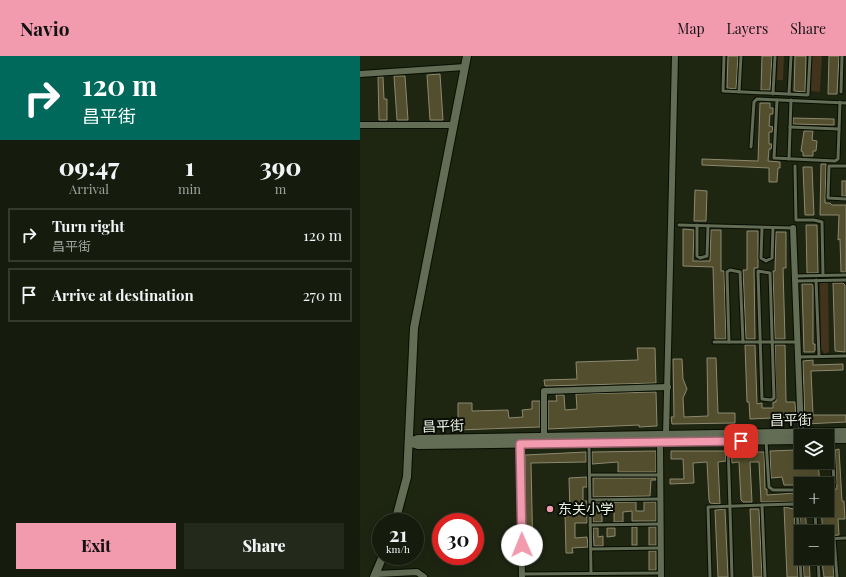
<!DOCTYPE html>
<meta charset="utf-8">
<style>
:root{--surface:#161c0d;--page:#23291b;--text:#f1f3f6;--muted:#9ea19d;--line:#353a2e;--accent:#f29aae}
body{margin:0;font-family:"Playfair Display","Noto Sans SC",serif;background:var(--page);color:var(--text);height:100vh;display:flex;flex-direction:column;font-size:15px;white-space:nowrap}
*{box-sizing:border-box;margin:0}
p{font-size:13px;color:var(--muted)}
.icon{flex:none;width:22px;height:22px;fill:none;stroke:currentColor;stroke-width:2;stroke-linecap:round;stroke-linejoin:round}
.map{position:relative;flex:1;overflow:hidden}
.drawer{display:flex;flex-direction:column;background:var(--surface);width:360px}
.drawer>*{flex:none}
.banner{background:#00695c;color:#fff;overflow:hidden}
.tools{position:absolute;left:434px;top:373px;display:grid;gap:8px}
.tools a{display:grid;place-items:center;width:40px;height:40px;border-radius:0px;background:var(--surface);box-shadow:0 4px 16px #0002,0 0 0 1px var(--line);font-size:20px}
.speed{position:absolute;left:12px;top:457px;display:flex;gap:8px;font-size:20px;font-weight:700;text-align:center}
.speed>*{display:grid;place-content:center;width:52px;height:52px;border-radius:50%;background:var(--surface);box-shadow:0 4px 16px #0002,0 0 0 1px var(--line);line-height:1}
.speed small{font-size:10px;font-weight:400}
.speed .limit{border:6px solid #d22;background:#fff;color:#111}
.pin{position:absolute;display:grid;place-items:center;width:34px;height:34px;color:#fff;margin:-17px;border-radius:8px;box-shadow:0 2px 6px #0006}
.me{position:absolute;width:44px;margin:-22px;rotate:359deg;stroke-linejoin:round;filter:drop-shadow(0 0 3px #0008)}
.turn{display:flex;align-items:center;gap:14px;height:84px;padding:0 16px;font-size:18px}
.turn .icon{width:52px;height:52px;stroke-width:2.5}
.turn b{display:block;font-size:28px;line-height:34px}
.eta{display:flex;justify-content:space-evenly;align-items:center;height:68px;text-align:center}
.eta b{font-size:24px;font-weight:800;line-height:28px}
.action{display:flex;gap:8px;margin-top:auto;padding:8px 16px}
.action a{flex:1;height:46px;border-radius:0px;background:var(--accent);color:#111;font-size:16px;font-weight:800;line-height:46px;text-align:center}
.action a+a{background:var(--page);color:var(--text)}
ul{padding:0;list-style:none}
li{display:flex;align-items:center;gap:12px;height:54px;margin:0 8px 6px;padding:0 8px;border:2px solid var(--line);border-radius:0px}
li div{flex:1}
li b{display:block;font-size:15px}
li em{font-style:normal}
header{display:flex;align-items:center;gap:24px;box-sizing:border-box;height:56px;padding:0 20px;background:var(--accent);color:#111}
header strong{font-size:19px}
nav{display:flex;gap:22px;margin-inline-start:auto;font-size:14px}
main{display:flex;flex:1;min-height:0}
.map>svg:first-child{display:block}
.green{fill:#42331c}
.building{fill:#534f2e;stroke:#8c8970}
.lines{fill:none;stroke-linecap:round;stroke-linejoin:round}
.service-casing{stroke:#080e01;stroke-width:5}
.minor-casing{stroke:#080e01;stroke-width:8}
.tertiary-casing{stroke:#080e01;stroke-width:10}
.service{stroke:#636c55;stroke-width:3}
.minor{stroke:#636c55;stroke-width:6}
.tertiary{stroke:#636c55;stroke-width:8}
.route-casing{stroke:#9d6471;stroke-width:10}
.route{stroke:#f29aae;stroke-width:7}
.poi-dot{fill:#f29aae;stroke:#090d05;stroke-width:1.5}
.labels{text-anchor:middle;stroke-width:4;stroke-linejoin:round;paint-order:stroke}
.street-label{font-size:14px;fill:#e9eee2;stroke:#090d05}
.poi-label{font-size:14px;fill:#e9eee2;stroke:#090d05;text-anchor:start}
</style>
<header>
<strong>Navio</strong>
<nav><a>Map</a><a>Layers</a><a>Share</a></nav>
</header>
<main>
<section class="drawer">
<div class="banner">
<div class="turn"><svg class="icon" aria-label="right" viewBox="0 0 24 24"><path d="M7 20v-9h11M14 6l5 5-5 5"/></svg><div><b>120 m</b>昌平街</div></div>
</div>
<div class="eta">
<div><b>09:47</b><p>Arrival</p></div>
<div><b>1</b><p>min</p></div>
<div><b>390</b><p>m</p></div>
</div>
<ul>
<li><svg class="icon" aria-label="right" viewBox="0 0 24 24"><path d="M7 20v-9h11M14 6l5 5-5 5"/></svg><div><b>Turn right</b><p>昌平街</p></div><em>120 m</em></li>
<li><svg class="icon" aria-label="arrive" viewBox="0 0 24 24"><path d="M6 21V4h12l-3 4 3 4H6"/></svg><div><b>Arrive at destination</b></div><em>270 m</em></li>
</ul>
<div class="action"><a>Exit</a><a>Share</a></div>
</section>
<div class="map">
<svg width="486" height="521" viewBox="0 0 486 521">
<rect width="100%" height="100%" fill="#1e2511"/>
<g class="green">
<path d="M418,0H424L423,24H417Z"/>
<path d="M452,0H462L460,35L459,36L451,35Z"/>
<path d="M461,225H468L469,296L465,298L461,294L460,228Z"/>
</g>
<g class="building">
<path d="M368,0H378L376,33L367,32Z"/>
<path d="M402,0H412L410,34H401Z"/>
<path d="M435,0H446L445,36L434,35Z"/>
<path d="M469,0H479L477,38H468Z"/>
<path d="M80,18L83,64H70L67,19Z"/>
<path d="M34,20H45L48,64H37Z"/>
<path d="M18,21H23L24,43H27V64H19Z"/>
<path d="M400,47H410V52H413V58H410L409,70L413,71L412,76H409V88H412L411,93H409L408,105L420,106V112H418L417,126H409V112L342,109V103L398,105Z"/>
<path d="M433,62L474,63V69L433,68Z"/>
<path d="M444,75H453L452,84L457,85L456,95H453V100H443V96L441,95Z"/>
<path d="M461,108H466L465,147H470L472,149H486V216H481L480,183L478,184L479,159H460Z"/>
<path d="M443,111H452L454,159H445Z"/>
<rect x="482" y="125" width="4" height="15"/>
<path d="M335,134L347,135L346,165H334Z"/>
<path d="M446,169H457L458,217H447Z"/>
<path d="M323,173L334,174L333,205H350L351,174H361V215H364L366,283H355L353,211L323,210Z"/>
<path d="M387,175H398V212H394L395,283H386L383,214H387Z"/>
<path d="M416,176H426V212H423L425,283H415L413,215H415Z"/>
<path d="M473,227H483L485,229V296L475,295Z"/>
<path d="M442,228H452L453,230V288H455V294L454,296H444Z"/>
<path d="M385,289H395L397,348L402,347V352H413V346H416L415,289H425L426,346H435L436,361L390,363L389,346H387Z"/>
<path d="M277,292H295L296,327L185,330L184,324L217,323L216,306L278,304Z"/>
<path d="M347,302H356L358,357H375V367L312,368L311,361H314L313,303H322L323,323L327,333L323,342L324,361L348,360Z"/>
<path d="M453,304V309L483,308V314L451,315L453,359H486V366L445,368L443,305Z"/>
<path d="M296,336L297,370L279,371V369L188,373V345H197L196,339H204L205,354L217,353L216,338Z"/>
<path d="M172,345H180V371L98,374V347H112V355L148,354L149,362L163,361L162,354L172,353Z"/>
<path d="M479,393L482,445H484L485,463H478L479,479L467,480V476H463L461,454H467V434L477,433L475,394Z"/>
<path d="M395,394V396H404L405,433H407V439L436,437L440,434L436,429H424L422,421L411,422L410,395L436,394V402L441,401V406H458L460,428H441V454H445L447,476H441L440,451L435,446H401L399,406H390L392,446H383L381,444L379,406L372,407L371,395Z"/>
<path d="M296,395V416H258V406L232,408V396Z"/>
<path d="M311,395H365L366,405L358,406L360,448L350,447L349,444L347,406L333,407L334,427L310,428V423H324L323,403H311Z"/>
<path d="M226,396V406L171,407L173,499H166L165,399Z"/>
<path d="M227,421V431H223V445H227V467H215V482L227,481L228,491L212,492L213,497H206L205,457H210L209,422Z"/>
<path d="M233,422H296V424H291L290,440L233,441Z"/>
<path d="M276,446V455H284V446H296V465H272V455L263,456V466H254V456H242V466H233V447Z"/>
<path d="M424,451L434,453L438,521H427Z"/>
<path d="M365,453L368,521H358L355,454Z"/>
<path d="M390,453H399L402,521H393Z"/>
<rect x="272" y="471" width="5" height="18"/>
<rect x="289" y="471" width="7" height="18"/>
<path d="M233,472H238V481L243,480V490H234Z"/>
<path d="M247,472H255V480L247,481Z"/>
<path d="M467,486H471L474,521H464L462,506L463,502H467Z"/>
<rect x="289" y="495" width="7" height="19"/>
<path d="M443,502H449L450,521H444Z"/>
</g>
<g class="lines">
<defs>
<g id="service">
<path d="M364,0L363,35L448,39L450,0"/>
<path d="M379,36L381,0"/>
<path d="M481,36L482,0"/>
<path d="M413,38L415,0"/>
<path d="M429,38L431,0"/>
<path d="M417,44L414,102L475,105L478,103L480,46"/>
<path d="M430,71L479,73"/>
<path d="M391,91L394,46L397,43L486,47"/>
<path d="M429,103L431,44"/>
<path d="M435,110L436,164H454L462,166L463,219"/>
<path d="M486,110H469L468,142L486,143"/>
<path d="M319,169L433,172"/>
<path d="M337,169V200L340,202L347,200L348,170"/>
<path d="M402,172L401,202L406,205L412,202L413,172"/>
<path d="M398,215L410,217L414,342L411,344L402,343Z"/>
<path d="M434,220L486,219"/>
<path d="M456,224L459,300"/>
<path d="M436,225L486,224"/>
<path d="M354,286H437"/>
<path d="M369,286L367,216L370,214L380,216L383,286"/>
<path d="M438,301L486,300"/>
<path d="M368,385L372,521"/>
<path d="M406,385L409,431L413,434H437"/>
<path d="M472,385L474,427"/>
<path d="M229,387L231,517"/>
<path d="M230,419H300"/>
<path d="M230,444L300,443"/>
<path d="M402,449L405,521"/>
<path d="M455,454L456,476"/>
<path d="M230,469L301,468"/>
<path d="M467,483L486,482"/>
<path d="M474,483L477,521"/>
<path d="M231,493L301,492"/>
<path d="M458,502L459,521"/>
<path d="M162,518L300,517"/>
<path d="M350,521L348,451L433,448L437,451L441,521"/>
</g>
<g id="minor">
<path d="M0,18L105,11"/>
<path d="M0,69H93"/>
<path d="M433,172L441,377"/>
<path d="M306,379L315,0"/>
<path d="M184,381V335L308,331"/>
<path d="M300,386L301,521"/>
<path d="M160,388L162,521"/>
<path d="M16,518L57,516L64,521"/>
</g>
<g id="tertiary">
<path d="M467,383H486"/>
<path d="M49,386L58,383L486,376"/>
<path d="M49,386L58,389L441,384"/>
<path d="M35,466L47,421L54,272L107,0"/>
<path d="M14,521L23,500"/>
</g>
</defs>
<use href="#service" class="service-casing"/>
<use href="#minor" class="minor-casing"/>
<use href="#tertiary" class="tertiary-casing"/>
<use href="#service" class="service"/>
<use href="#minor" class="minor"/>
<use href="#tertiary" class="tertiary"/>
</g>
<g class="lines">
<defs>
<path id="route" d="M162,489L160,388L381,385"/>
</defs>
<use href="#route" class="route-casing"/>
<use href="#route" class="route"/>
</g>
<circle class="poi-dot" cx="190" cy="453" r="4"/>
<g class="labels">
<g class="street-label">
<text transform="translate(431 364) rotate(-1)" y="5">昌平街</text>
<text transform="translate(83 370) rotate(-2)" y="5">昌平街</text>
</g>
<g class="poi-label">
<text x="198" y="458">东关小学</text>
</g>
</g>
</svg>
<div class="tools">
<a><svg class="icon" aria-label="layers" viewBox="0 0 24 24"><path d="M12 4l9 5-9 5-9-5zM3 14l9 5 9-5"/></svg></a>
<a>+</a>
<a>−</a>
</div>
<div class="speed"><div>21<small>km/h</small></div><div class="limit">30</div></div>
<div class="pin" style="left:381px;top:385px;background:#d93025"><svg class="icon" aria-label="arrive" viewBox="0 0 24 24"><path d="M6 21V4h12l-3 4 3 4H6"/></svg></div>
<svg class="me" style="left:162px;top:489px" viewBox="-20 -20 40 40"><circle r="19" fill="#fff"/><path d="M0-13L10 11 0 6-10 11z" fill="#f29aae"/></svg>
</div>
</main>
